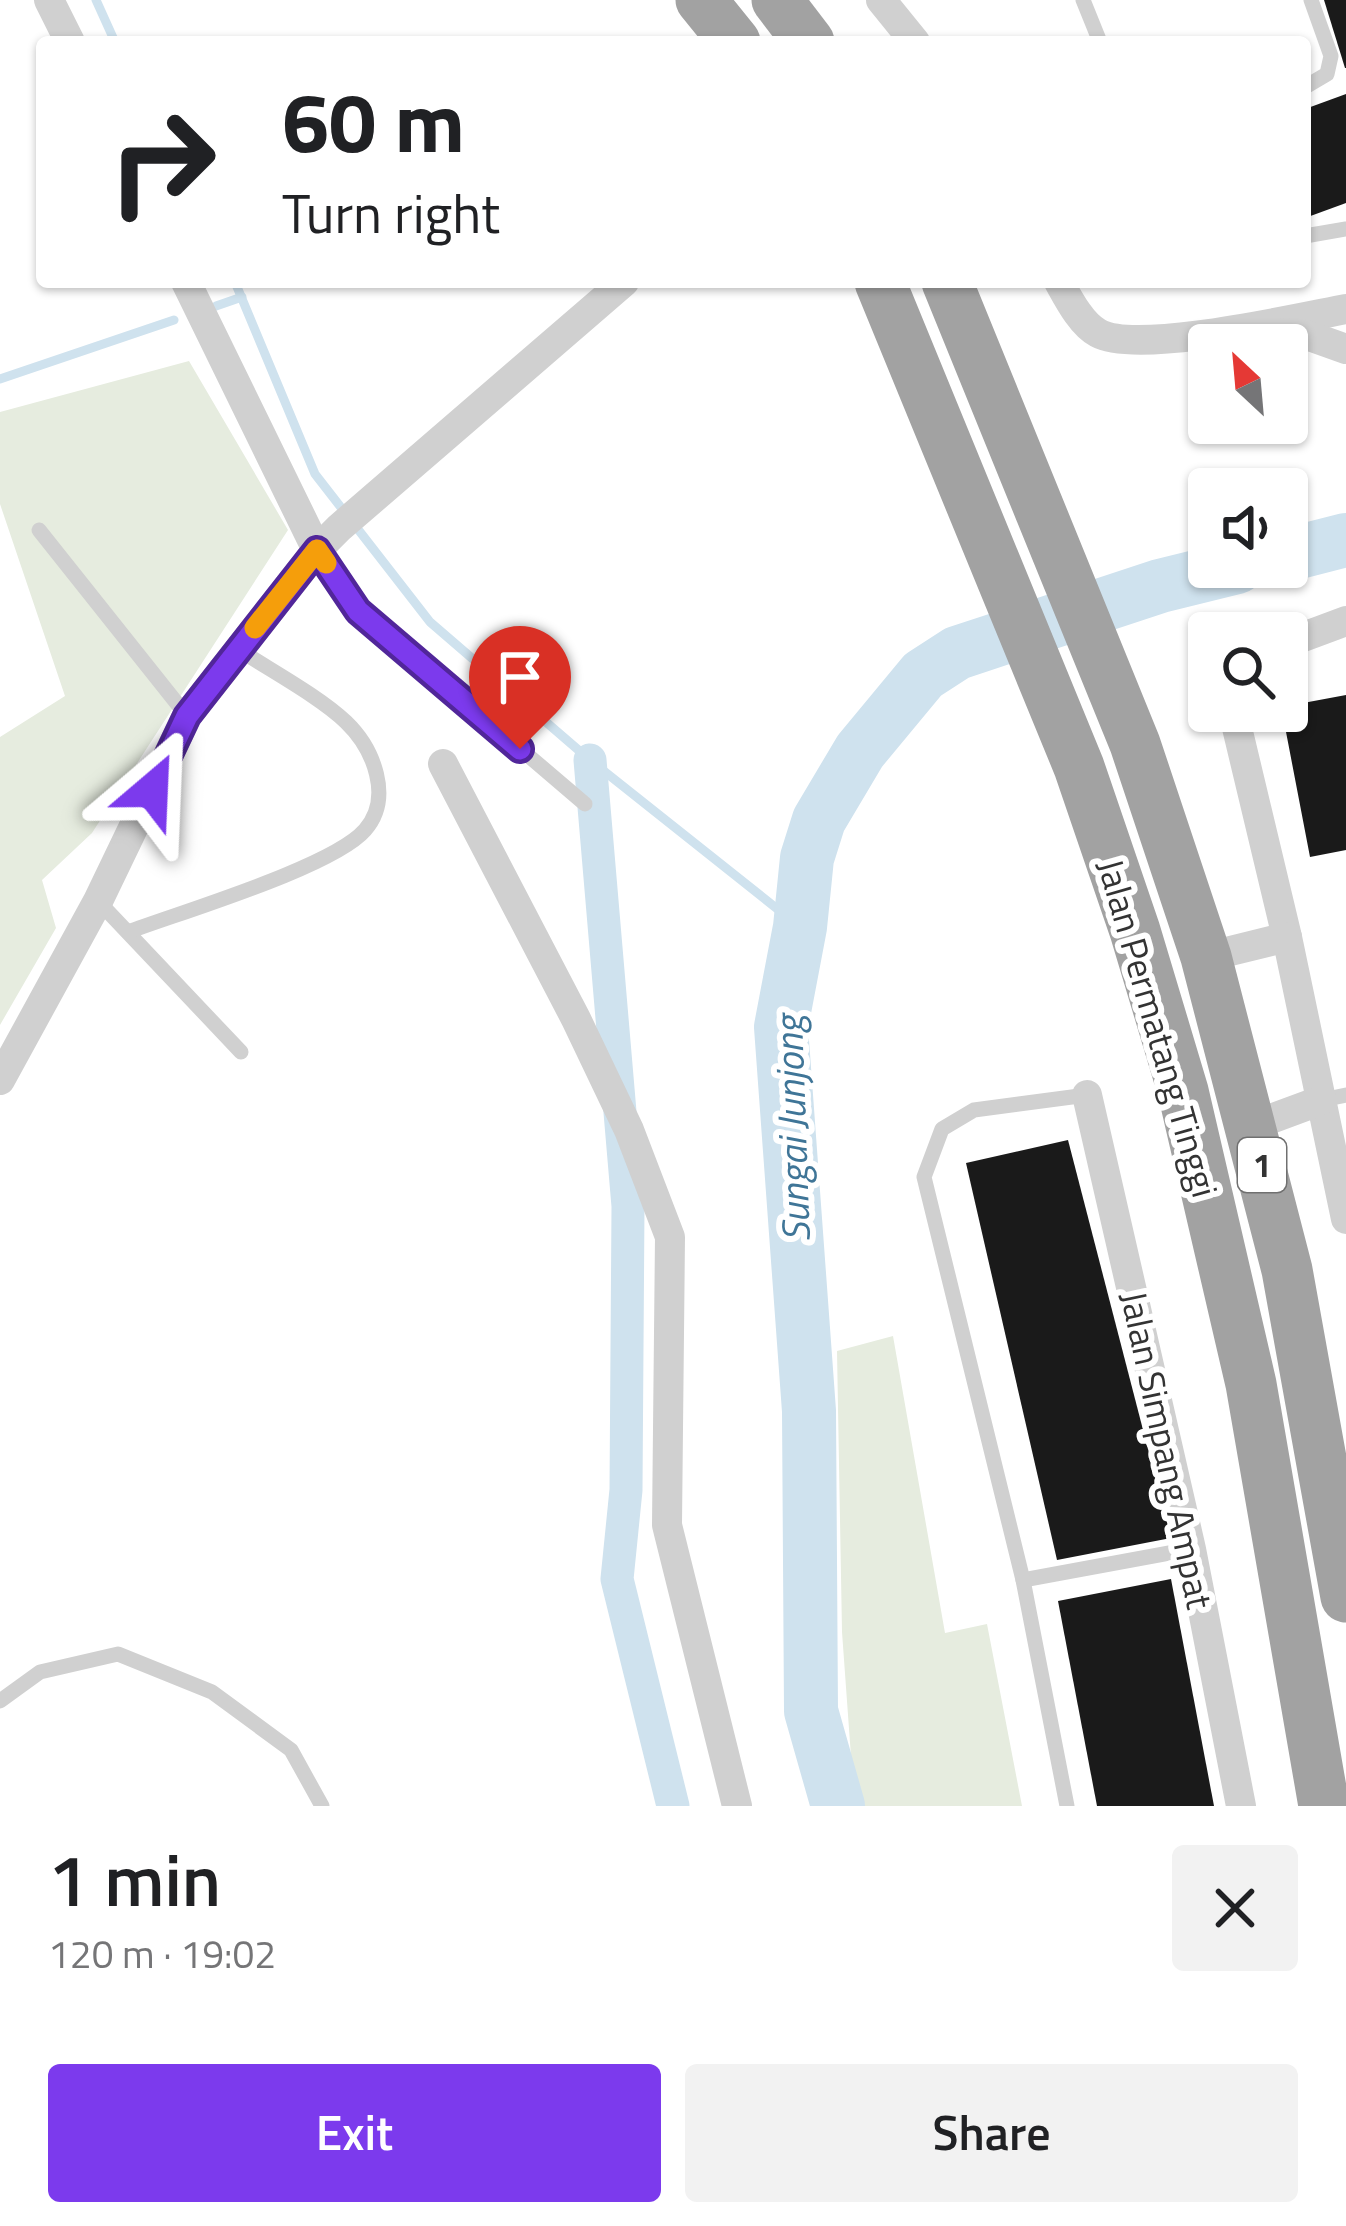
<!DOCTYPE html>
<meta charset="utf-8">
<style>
:root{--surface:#fff;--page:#f2f2f2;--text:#202124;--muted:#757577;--accent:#7c3aed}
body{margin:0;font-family:"Titillium Web",sans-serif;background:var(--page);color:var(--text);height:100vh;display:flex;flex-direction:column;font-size:45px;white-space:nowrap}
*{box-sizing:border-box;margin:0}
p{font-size:39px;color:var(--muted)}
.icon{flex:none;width:66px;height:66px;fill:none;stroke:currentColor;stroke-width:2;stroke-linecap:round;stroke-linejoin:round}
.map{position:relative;height:1806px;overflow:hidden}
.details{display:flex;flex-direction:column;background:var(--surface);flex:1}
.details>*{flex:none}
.banner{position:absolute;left:36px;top:36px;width:1275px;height:252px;border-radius:12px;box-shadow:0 3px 9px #0004;background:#fff;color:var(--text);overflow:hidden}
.needle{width:78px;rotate:334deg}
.controls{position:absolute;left:1188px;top:324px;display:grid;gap:24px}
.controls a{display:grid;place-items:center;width:120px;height:120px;border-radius:12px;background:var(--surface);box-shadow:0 3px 9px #0004;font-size:60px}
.pin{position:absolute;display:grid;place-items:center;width:102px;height:102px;color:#fff;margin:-123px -51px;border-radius:50% 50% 50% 0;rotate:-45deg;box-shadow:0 0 12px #0007}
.pin .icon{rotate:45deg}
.me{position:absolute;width:132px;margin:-66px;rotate:26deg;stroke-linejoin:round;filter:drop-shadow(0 0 9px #0008)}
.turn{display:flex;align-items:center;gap:42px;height:252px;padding:0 48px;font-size:54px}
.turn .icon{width:156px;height:156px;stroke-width:2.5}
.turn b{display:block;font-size:84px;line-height:102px}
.round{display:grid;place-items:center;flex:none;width:126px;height:126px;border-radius:12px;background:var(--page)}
.overview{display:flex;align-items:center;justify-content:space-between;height:204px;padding:0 48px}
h1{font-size:72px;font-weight:600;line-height:90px}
.action{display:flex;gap:24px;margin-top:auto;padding:24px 48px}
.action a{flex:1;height:138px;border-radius:12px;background:var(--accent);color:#fff;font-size:48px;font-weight:600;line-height:138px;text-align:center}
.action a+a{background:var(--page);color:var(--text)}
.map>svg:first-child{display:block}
.green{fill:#e6ecdf}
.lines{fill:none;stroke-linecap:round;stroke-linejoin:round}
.stream{stroke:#cfe2ee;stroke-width:9}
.canal{stroke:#cfe2ee;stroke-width:33}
.river{stroke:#cfe2ee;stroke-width:54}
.building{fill:#1a1a1a}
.service{stroke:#d0d0d0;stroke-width:15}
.minor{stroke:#d0d0d0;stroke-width:30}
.trunk{stroke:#a2a2a2;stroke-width:51}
.route-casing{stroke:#51269a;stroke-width:30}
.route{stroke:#7c3aed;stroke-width:21}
.slow{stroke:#f59e0b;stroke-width:21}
.labels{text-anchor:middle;stroke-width:12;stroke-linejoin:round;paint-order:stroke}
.shield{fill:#fff;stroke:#707070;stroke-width:3}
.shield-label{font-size:33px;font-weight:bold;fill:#333}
.street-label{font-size:36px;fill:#333;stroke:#fff}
.water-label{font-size:39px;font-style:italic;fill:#3f7597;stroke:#fff}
</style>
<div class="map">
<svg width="1346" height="1806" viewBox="0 0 1346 1806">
<rect width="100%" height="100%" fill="#fff"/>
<g class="green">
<path d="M189,361L288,530L92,833L42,880L56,928L0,1025V737L65,696L0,504V412Z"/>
<path d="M893,1336L945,1633L987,1624L1022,1806H862L853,1784L842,1632L837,1351Z"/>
</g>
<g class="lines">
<g class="stream">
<path d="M96,0L115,42"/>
<path d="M235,282L315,474L430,622L590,760L800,927"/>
<path d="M216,306L242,297"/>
<path d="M0,379L174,320"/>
</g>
<path class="canal" d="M590,760L628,1206L626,1490L617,1579L673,1806"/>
<g class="river">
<path d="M1287,555L1346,540"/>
<path d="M838,1806L811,1711L809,1411L781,1027L800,927L807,858L819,820L860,751L923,675L957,653L1160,586L1237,567"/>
</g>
</g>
<g class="building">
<path d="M1324,0H1346V68H1345Z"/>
<path d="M1346,94V203L1305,218V109Z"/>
<path d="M1346,695V850L1310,857L1282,711H1287V706Z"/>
<path d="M1068,1140L1171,1538L1057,1560L966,1163Z"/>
<path d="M1171,1579L1214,1806H1097L1058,1601Z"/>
</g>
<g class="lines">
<g class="service">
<path d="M1083,0L1100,42"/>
<path d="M1305,87L1327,74L1331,56L1311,0"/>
<path d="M1305,236L1346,229"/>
<path d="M39,530L187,716"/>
<path d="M317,550L359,611L585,804"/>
<path d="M98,901L241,1052"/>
<path d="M128,932C181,912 333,867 365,830C393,798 374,749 346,722C320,697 270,670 238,649"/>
<path d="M1322,1100L1346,1095"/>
<path d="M1023,1580L1191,1549"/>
<path d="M0,1701L40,1672L118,1654L212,1692L291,1750L322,1806"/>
<path d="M1067,1806L1023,1580L924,1177L942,1129L974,1110L1087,1095"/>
</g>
<g class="minor">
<path d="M49,0L70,42"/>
<path d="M881,0L915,42"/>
<path d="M186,282L317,550"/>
<path d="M1059,282C1068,298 1081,324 1098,333C1137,355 1298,318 1346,309"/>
<path d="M1275,333L1304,334L1346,349"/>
<path d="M1287,643L1346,621"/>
<path d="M1233,711L1287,937L1346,1219"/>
<path d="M443,764L576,1019L629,1130L670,1237L667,1525L737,1806"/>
<path d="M1206,957L1287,937"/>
<path d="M0,1080L98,901L187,716L317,550L339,528L624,282"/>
<path d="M1087,1095L1191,1549L1241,1806"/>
<path d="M1252,1126L1322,1100"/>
</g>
<g class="trunk">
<path d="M701,0L735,42"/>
<path d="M777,0L809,42"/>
<path d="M880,282L1079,767L1135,931L1183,1091L1251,1384L1324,1806"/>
<path d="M947,282L1135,744L1206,957L1287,1270L1346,1597"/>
</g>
</g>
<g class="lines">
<defs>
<path id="route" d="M152,790L187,716L317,550L358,611L520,749"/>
</defs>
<use href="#route" class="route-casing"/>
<use href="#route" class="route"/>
<path class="slow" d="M255,628L317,550L326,563"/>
</g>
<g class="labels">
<rect class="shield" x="1238" y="1138" width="48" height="54" rx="9"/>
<g class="shield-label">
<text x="1262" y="1177">1</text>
</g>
<g class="street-label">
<text transform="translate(1158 1028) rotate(74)" y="13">Jalan Permatang Tinggi</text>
<text transform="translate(1167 1450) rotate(78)" y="13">Jalan Simpang Ampat</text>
</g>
<g class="water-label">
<text transform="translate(792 1129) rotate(-92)" y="14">Sungai Junjong</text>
</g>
</g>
</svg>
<div class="controls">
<a><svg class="needle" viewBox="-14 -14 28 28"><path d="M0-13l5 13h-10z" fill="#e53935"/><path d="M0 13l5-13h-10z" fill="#757577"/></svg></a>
<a><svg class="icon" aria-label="sound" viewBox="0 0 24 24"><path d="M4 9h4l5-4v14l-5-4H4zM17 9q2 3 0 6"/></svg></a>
<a><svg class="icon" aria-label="search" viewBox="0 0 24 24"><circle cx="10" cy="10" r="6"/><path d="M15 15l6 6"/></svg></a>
</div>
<div class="pin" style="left:520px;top:749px;background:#d93025"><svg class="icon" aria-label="arrive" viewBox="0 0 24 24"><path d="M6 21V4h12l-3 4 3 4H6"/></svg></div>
<svg class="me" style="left:152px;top:790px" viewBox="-20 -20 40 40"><path d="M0-17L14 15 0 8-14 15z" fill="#7c3aed" stroke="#fff" stroke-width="4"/></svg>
<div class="banner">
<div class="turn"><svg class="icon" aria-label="right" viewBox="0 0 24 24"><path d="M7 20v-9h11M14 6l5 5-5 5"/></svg><div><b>60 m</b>Turn right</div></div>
</div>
</div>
<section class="details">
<div class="overview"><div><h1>1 min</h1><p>120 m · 19:02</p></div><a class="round"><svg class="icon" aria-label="close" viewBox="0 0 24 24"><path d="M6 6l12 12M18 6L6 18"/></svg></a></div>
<div class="action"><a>Exit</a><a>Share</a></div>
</section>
